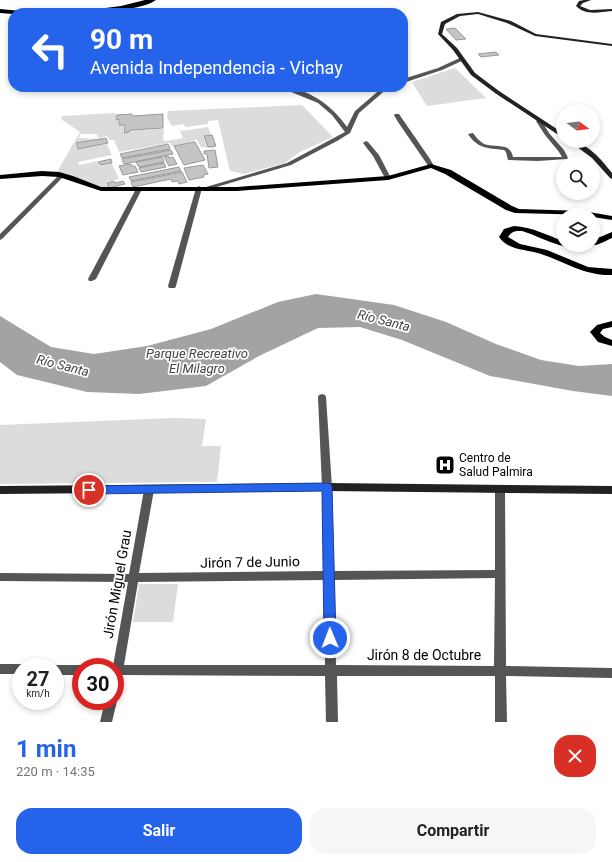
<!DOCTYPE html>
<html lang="es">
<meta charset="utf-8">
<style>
:root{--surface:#fff;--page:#f6f6f6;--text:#202124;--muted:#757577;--accent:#2563eb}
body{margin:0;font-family:Roboto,sans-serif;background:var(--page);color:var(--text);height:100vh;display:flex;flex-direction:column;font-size:15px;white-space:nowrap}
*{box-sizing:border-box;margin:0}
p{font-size:13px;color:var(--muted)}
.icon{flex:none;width:22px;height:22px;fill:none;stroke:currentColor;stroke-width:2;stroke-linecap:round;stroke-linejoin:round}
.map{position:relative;height:722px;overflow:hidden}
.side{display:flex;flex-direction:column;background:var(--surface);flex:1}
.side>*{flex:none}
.hud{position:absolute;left:8px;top:8px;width:400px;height:84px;border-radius:16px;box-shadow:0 2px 6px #0003;background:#2563eb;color:#fff;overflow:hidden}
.needle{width:26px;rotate:105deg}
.buttons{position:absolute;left:556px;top:104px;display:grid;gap:8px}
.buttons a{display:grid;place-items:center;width:44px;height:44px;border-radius:50%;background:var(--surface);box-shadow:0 2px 6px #0003;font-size:20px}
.speed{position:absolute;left:12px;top:658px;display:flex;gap:8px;font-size:20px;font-weight:700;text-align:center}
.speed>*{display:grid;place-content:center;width:52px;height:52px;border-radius:50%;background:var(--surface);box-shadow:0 2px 6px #0003;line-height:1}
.speed small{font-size:10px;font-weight:400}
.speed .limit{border:6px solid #d22;background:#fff;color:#111}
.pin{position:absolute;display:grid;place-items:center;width:34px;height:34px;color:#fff;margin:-17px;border:2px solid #fff;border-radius:50%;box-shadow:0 1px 4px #0007}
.me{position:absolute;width:44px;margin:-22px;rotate:359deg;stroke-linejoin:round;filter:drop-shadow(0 0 3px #0008)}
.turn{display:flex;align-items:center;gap:14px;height:84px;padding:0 16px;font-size:18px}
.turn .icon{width:52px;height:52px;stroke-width:2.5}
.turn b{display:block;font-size:28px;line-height:34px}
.round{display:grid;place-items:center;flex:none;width:42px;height:42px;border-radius:16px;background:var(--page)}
.head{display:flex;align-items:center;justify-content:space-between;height:68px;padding:0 16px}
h1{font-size:24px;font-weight:700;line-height:30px;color:var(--accent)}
.action{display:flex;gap:8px;margin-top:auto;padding:8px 16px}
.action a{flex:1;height:46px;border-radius:16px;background:var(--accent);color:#fff;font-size:16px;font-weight:700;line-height:46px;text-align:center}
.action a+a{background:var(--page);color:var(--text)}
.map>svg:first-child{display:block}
.green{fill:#dcdcdc}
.water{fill:#a3a3a3}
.building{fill:#c4c4c4;stroke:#999}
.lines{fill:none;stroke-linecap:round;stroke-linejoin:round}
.street{fill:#555;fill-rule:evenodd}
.secondary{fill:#222;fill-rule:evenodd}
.primary{fill:#000;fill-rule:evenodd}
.highway{fill:#000;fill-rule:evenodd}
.route{fill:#2563eb;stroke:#184099}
.labels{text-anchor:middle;stroke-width:3.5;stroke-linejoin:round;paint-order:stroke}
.poi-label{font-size:12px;fill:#000;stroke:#fff;text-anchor:start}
.water-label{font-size:13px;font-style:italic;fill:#444;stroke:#fff}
.near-street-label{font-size:14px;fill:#000;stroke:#fff}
</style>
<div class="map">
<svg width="612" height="722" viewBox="0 0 612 722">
<rect width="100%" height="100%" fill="#fff"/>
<g class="green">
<path d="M455,68L486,98L427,106L412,82Z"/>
<path d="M302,105L333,137L300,152L285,163L244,174L230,171L218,120L208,121V124L186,127L183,124L172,126L167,117L168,111Z"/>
<path d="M115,113V120H118V125H124L123,133H131V130L164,129L163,140L166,141L183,138L179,129L182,131L208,127L211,135L203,136L207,147L214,146V148L201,147L196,139L193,142L172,146L170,143L119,152L114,140H109L107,136L98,138L97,134H80L79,138L96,139L75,143L77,149L107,144L112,155L78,162L79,165L97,161L99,166L112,164L119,179L106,182L108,188C89,186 75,174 57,172L80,132L61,119L62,116Z"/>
<path d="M173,418L206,419L202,446H221L217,482L0,484V425Z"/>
<path d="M139,584H178L173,622H133Z"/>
</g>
<path class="water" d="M316,294L394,305L446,322L496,344L541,360L579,366L612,364V396L573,391L490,376L402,340L360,327L318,328L259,356L206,386L139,394L87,392L17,375L0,362V316L51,347L94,354L147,346L211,329L278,302Z"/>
<g class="building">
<path d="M455,28L466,39L456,40L446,29Z"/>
<path d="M496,52L499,55L481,57L478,54Z"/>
<path d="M132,114V116L163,114V128L130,130V132L124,133L125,125H119V119L116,120V115Z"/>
<path d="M212,135L216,146L208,147L204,136Z"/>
<path d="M106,138L108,143L78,149L76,143Z"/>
<path d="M195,142L205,160L184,165L174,146Z"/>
<path d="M168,144L170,149L122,158L120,154Z"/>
<path d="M171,150L173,154L124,164L122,159Z"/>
<path d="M215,150L218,167L209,168L207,154H204V151Z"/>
<path d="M168,156L169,158L173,157L177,164L169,166L164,157Z"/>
<path d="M162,157L164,162L139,167L136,162Z"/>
<path d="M111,159L112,163L100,165L98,162Z"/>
<path d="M164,163L166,167L141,172L139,168Z"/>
<path d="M131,164L132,166H135L138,172L123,175L119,166Z"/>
<path d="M203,165L208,174L203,175L204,177L189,180L184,168Z"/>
<path d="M179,167L181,171L131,181L129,177Z"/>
<path d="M182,172L187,182L179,184L178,181L172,182L171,179L133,187L131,182Z"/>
<path d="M114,181L115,183L123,181L125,184L109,188L107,183Z"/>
</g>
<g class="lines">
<g class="street">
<path d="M121,7L154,12L156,13H145L119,9V8Z"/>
<path d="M462,57L464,58V60L442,70L403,83V79L438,68Z"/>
<path d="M279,87C307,87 332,105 347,127L355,111L383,87H389L359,113L350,133L337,141L291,165L210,189H206V187L287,163L345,132L332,115L318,103Z"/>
<path d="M395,114H399L430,159L434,166L433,167H429L398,122L394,115Z"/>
<path d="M539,119L541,120L549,133L564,150L568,158L567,159L538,161L508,160L506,152L504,150C488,148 478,149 468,134L473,133C476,137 479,141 484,144C496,148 510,142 513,157H562L559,152L545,135L536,121Z"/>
<path d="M366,141L368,142L379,155L391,178L390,179L388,180L385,178L373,156L363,143Z"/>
<path d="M62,173L64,174V176L2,239L0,240V234L60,174Z"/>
<path d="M199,186L202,188L176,286L175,288H169L168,286L196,188Z"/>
<path d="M139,187L142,189L96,279L92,281H89L88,279L136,189Z"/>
<path d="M322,394L325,395L326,397L332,487L334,571L495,570V489L497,486L500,485L503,486L505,489L506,666L612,668V678L506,676L507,722H495V676H337L338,722H326L325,676L122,675L119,687L115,688V667H111L113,666L128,582L0,581V573L129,574L144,490L146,487L149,486L152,487L154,490L139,573L324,571L322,487L318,397L319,395ZM495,578L494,666L336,665L334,580ZM324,580L325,665H124L138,582Z"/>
<path d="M0,664H21L26,667H21V674H0Z"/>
<path d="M55,665H81L85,667H81V675H55V667H51Z"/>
<path d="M115,697L117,701L112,722H100L105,701H115Z"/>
</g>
<g class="secondary">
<path d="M584,0H591L583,3L580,6L590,10L612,9V11C599,12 586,16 576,6L579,1Z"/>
<path d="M478,12L511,21L536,34L612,44V46L535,36L507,23L478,14L460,16L445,24L442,34L457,48L475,73L499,91L563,133V138L495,93L471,75L453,50L438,34L441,22L457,14Z"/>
<path d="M569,141C586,141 602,160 612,173V179L610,178L592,158Z"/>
<path d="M327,483L612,486V494L327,491L0,494V486Z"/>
</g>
<g class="primary">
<path d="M431,164L451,170L512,206L519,209L583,211L612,216V220L593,217V215L515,213L506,210L445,174L431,168L388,180L237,191H101L59,177L42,176L0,179V175L42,171L59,172L73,176L101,187H237L388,176Z"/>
<path d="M514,226C532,227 547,235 563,241V245H588C576,257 537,235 522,231C515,231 512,231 508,237L520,244L547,250L588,267L612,269V275C585,276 565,262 541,254C526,249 509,251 499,237L504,229Z"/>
<path d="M612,232V238C605,241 598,246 591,245H593V240Z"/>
<path d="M612,321V327L603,329L600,333L605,337L612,340V346L598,342L590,332L597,325Z"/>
</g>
<g class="highway">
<path d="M145,0H156C143,10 96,13 79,13L82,11L121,6Z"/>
<path d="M0,9L21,11L24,13H13V14L0,13Z"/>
</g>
</g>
<path class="route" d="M327,483L331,484L332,487L336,638L335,642L330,644L326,642L324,638L322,491L89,494L86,493L84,490L86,487L89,486Z"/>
<defs>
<symbol id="hospital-square" viewBox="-11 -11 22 22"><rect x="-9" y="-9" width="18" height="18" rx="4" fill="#000" stroke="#fff"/><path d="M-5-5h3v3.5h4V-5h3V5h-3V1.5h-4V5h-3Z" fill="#fff"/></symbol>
</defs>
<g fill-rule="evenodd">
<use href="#hospital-square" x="434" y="454" width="22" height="22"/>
</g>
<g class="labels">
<g class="poi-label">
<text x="459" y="462">Centro de<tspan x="459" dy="14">Salud Palmira</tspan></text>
</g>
<g class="water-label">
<text transform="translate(384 320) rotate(14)" y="5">Río Santa</text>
<text x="197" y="358">Parque Recreativo<tspan x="197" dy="15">El Milagro</tspan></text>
<text transform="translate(63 365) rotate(14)" y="5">Río Santa</text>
</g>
<g class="near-street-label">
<text transform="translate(250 562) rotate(-1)" y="5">Jirón 7 de Junio</text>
<text transform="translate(117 584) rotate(-80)" y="5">Jirón Miguel Grau</text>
<text x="424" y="660">Jirón 8 de Octubre</text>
</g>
</g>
</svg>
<div class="buttons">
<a><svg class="needle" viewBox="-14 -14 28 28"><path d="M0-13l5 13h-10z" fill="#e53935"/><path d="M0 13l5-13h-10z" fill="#757577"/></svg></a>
<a><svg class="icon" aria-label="search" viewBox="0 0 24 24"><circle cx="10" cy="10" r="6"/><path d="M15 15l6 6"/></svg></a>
<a><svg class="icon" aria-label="layers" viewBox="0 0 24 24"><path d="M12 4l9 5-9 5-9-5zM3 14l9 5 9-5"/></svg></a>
</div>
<div class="speed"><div>27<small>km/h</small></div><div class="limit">30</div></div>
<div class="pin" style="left:89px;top:490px;background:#d93025"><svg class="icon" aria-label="arrive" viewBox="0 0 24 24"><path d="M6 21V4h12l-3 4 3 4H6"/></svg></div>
<svg class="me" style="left:330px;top:638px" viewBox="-20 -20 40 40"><circle r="17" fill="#2563eb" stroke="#fff" stroke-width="3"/><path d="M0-11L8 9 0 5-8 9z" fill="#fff"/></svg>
<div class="hud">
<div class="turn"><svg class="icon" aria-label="left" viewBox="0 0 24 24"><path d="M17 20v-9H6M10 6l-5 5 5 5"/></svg><div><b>90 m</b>Avenida Independencia - Vichay</div></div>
</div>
</div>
<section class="side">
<div class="head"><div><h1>1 min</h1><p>220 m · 14:35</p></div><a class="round" style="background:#d93025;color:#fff"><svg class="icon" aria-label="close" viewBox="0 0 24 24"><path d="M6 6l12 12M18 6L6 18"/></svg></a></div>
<div class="action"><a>Salir</a><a>Compartir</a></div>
</section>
